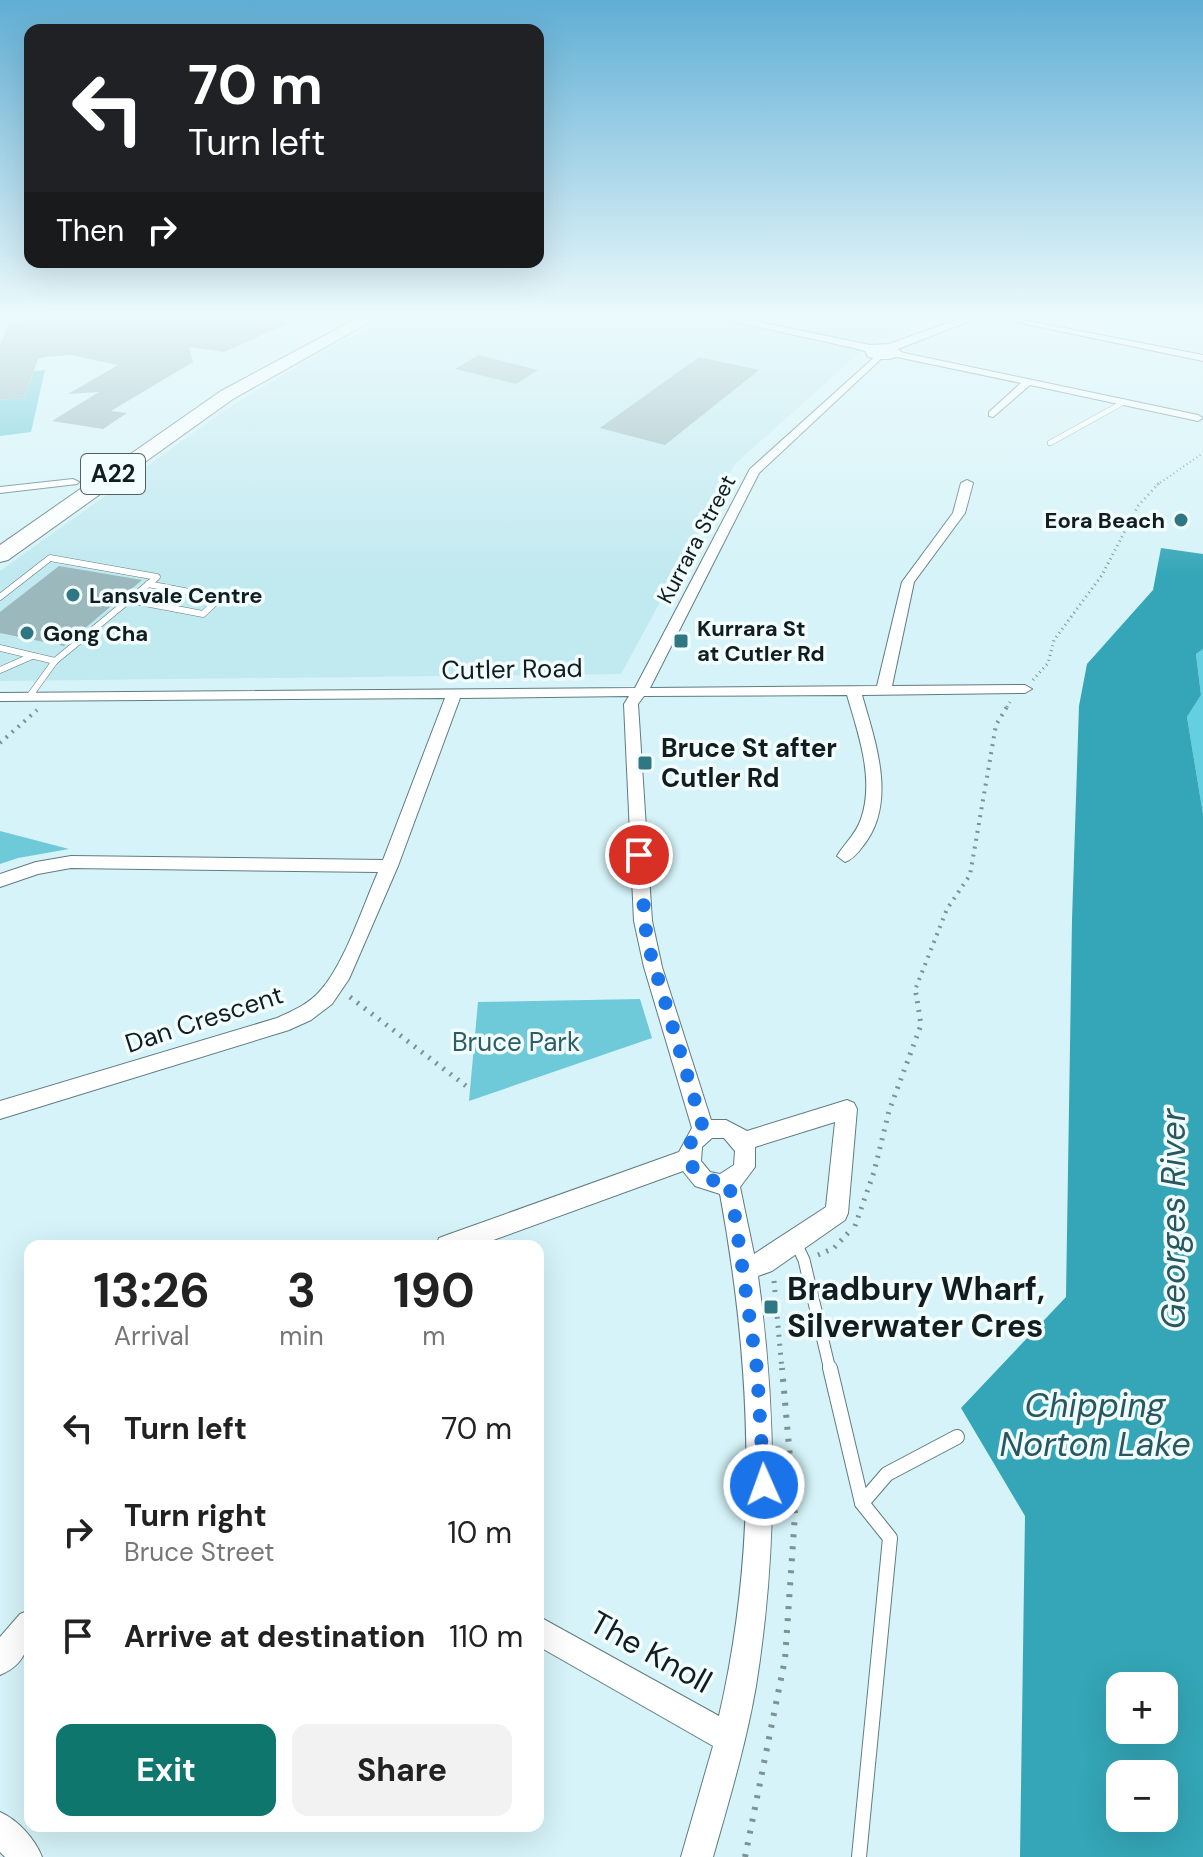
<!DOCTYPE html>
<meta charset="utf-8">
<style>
:root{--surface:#fff;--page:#f2f2f2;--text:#222;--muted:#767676;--accent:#0f766e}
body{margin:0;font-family:"DM Sans",sans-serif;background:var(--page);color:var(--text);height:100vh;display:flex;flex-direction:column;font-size:30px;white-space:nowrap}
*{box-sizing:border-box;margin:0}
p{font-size:26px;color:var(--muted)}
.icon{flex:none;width:44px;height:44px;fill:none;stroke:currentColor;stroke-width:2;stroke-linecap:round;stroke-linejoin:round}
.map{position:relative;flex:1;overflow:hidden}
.sheet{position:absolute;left:24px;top:1240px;width:520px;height:592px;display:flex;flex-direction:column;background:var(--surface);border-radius:16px;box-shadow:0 8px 32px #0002}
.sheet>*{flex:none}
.hud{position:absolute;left:24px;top:24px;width:520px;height:244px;border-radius:16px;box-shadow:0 8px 32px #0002;background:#202124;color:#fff;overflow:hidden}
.buttons{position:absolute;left:1106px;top:1672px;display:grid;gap:16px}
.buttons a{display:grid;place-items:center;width:72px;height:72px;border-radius:16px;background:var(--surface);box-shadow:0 8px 32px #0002;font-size:40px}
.pin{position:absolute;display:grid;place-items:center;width:68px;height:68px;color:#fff;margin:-34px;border:4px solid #fff;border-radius:50%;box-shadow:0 2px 8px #0007}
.me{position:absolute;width:88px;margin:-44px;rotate:358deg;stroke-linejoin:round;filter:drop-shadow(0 0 6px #0008)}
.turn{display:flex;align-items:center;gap:28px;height:168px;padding:0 32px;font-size:36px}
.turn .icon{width:104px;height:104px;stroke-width:2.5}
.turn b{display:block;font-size:56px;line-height:68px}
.then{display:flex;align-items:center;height:76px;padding:0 32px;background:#0003;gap:16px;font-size:30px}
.eta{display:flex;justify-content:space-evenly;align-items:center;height:136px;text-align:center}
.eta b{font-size:48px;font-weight:700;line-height:56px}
.button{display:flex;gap:16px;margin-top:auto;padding:16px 32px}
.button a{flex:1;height:92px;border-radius:16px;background:var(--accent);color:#fff;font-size:32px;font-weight:700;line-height:92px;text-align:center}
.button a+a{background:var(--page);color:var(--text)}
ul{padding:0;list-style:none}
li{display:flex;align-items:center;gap:24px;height:104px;padding:0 32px}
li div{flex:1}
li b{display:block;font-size:30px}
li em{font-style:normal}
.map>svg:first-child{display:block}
.built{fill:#c1e9f0}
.green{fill:#6ec9d8}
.forest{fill:#63cfe1}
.water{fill:#34a6b7;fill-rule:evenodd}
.building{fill:#9bb8bd}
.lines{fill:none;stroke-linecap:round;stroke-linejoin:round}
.lane-far3-casing{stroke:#607c80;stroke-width:6}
.lane-far2-casing{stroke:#607c80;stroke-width:7}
.lane-far1-casing{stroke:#607c80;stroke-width:13}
.lane-casing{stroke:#607c80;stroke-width:16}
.street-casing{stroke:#607c80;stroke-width:2}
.secondary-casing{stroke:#607c80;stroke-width:2}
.highway-casing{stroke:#607c80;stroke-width:2}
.path-far4{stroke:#7c9295;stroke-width:2;stroke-dasharray:1 3;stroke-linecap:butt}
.path-far3{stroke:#7c9295;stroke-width:3;stroke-dasharray:1 4;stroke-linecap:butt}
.path-far2{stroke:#7c9295;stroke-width:4;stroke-dasharray:2 6;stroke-linecap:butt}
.path-far1{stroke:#7c9295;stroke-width:5;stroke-dasharray:2 7;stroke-linecap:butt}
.path{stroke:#7c9295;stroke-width:6;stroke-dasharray:3 9;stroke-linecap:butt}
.lane-far3{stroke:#fff;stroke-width:5}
.lane-far2{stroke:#fff;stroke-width:6}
.lane-far1{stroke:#fff;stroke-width:11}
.lane{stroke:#fff;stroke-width:14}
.street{fill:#fff;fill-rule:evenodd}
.secondary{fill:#fff;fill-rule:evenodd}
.highway{fill:#fff;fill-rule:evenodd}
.route{stroke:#1a73e8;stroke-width:14;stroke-dasharray:0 25.2}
.poi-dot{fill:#2f7782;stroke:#f1fdff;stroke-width:3}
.labels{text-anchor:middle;stroke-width:7;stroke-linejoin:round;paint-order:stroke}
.far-poi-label{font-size:22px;font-weight:bold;fill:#121d1f;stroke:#f1fdff;text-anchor:start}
.far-street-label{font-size:22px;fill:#121d1f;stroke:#f1fdff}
.shield{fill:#f1fdff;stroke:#556062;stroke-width:2}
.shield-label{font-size:24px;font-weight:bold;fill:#121d1f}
.street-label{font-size:26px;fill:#121d1f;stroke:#f1fdff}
.poi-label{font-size:26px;font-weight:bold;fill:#121d1f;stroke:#f1fdff;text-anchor:start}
.park-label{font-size:26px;fill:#2d5c64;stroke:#f1fdff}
.near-poi-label{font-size:32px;font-weight:bold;fill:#121d1f;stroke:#f1fdff;text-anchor:start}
.near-street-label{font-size:32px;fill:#121d1f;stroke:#f1fdff}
.near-water-label{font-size:34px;font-style:italic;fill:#28575f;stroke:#f1fdff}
</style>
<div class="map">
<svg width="1203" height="1857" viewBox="0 0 1203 1857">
<rect width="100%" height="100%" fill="#d5f3f8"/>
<path class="built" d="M398,314H952L879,339L858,354L735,464L621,674L0,681V571L234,404L324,351Z"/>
<g class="green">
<path d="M45,370L31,432L0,436V400L24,398L34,371Z"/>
<path d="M0,831L69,849L18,858L0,864Z"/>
<path d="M640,999L652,1038L469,1101L478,1002Z"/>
</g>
<path class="forest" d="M1203,649V814L1187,717L1201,695L1196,654Z"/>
<path class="water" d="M1161,548L1203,554V649L1196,654L1201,695L1187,717L1203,814V1857H1020L1025,1516L961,1408L1066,1297L1072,920L1079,706L1087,664L1153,590ZM1120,1686H1164V1730H1120ZM1120,1774H1164V1818H1120Z"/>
<g class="building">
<path d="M28,314H256L291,322L224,352L189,347L193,362L111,411L127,413L103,429L52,421L99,392L68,394L118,365L71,355L44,357L38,359L24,398L0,400V346L9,323L25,322Z"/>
<path d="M478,355L538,370L516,384L455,369Z"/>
<path d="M699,357L759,370L665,445L600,428Z"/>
<path d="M59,566L142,580L64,646L0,633V612Z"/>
</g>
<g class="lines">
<defs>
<path id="lane-far3" d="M1050,443L1124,402"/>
<g id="lane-far2">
<path d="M0,597L50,558L157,577L55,661L29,697"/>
<path d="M129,600L203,614L220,598L148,584"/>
<path d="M0,648L55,661"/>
<path d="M0,670L32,656"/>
</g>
<path id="lane-far1" d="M796,1243L804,1260L830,1370"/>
<g id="lane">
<path d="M830,1368L862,1503L890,1538L859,1857"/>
<path d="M862,1503L887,1474L957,1437"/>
</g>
<g id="street">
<path d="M977,314H993L1203,355V361Z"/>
<path d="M895,351L1198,415L1203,418L1198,421L1030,385L993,417L989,416V412L1021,383L892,356Z"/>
<path d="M879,353L882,358L759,473L650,688L877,686L902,582L953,513L961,483L967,480L973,483L965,513L914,582L892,686L1025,685L1032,689L1025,693L862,695C875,741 898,803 863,846C858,853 853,859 845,862L837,856C845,843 856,834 861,819C875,779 858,733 847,695L644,696L638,704L652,921L662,967L711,1120H726L747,1131L847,1100L854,1103L857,1109L848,1213L845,1220L772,1271L758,1276C777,1414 778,1549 756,1686C746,1744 729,1801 713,1857H681L713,1746L538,1646V1616L719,1716C759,1543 752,1367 720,1194L695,1186L683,1171L477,1246H436L439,1238L447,1235L679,1152L692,1128L644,967L634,921L624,704L629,696L460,698L398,866L349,979L332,1004L311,1020L289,1030L0,1119V1101L277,1018C292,1011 309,1004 320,991C344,965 363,906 378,872L71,868L38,874L0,887V874L36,862L71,856L383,860L445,698L0,701V693L635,688L750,469ZM835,1122L826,1207L754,1254L740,1187L755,1167V1147ZM712,1138H724L735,1151L734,1165L720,1174L710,1172L701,1161L702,1147Z"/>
<path d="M73,479L79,482L77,484L0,493V487Z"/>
<path d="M30,1610C30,1639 31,1662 0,1675V1637L20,1614Z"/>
<path d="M0,1812C18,1820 35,1839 42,1857H5L0,1852Z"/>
</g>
<path id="secondary" d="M700,314H722L870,345L889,344L972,314H988L898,349L902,353C892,362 880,359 868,357L865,351L854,348Z"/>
<path id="highway" d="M365,314H384L233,399L8,560L0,562V545L221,391Z"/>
</defs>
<use href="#lane-far3" class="lane-far3-casing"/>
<use href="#lane-far2" class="lane-far2-casing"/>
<use href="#lane-far1" class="lane-far1-casing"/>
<use href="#lane" class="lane-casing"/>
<use href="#street" class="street-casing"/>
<use href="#secondary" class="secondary-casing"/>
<use href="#highway" class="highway-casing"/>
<path class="path-far4" d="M1157,485L1203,453"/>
<g class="path-far3">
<path d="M1033,680L1048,663L1054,640L1102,575L1138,506L1159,483"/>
<path d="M1007,707L1010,702"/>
</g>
<g class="path-far2">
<path d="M0,743L37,710"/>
<path d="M916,995L915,990L947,909L970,875L996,725L1008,705"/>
</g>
<g class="path-far1">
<path d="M350,997L470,1089"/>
<path d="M855,1226L874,1172L889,1111L921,1025L916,993"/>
<path d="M818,1255L834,1248L849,1232"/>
<path d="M774,1281L782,1370"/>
</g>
<path class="path" d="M745,1857L785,1659L795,1514L782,1368"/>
<use href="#lane-far3" class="lane-far3"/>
<use href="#lane-far2" class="lane-far2"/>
<use href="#lane-far1" class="lane-far1"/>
<use href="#lane" class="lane"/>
<use href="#street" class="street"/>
<use href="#secondary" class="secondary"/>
<use href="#highway" class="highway"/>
</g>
<linearGradient id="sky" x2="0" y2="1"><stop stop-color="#60aed4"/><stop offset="0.55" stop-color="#ecfafc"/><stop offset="1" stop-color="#ecfafc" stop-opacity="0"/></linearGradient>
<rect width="1203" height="574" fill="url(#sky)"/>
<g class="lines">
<path class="route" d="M639,855L647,942L704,1131L691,1142C682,1168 704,1184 728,1181L733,1203L757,1369L764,1485"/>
</g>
<g class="poi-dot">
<circle cx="1181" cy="520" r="8"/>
<circle cx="73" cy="595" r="8"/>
<circle cx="27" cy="633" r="8"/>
<rect x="673" y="633" width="16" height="16" rx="4"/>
<rect x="637" y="755" width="16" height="16" rx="4"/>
<rect x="763" y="1299" width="16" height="16" rx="4"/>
</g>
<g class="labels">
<g class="far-poi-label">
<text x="1165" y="528" text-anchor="end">Eora Beach</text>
<text x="89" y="603">Lansvale Centre</text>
<text x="697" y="636">Kurrara St<tspan x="697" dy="25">at Cutler Rd</tspan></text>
<text x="43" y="641">Gong Cha</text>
</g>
<g class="far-street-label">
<text transform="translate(696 539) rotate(-62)" y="8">Kurrara Street</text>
</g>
<rect class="shield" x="81" y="454" width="64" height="40" rx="6"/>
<g class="shield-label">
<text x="113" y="482">A22</text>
</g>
<g class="street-label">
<text transform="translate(512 669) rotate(-1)" y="9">Cutler Road</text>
<text transform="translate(204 1019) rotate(-18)" y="9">Dan Crescent</text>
</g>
<g class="poi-label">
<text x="661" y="757">Bruce St after<tspan x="661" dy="30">Cutler Rd</tspan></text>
</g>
<g class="park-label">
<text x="516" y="1051">Bruce Park</text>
</g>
<g class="near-poi-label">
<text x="787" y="1300">Bradbury Wharf,<tspan x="787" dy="37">Silverwater Cres</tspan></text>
</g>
<g class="near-street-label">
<text transform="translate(651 1652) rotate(29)" y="11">The Knoll</text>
</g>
<g class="near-water-label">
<text transform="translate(1173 1219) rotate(-90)" y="12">Georges River</text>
<text x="1095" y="1417">Chipping<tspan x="1095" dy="39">Norton Lake</tspan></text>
</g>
</g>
</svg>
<div class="buttons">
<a>+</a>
<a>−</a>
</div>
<div class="pin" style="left:639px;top:855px;background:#d93025"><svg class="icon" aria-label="arrive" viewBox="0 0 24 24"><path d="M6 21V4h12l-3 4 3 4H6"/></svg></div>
<svg class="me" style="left:764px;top:1485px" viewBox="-20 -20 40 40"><circle r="17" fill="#1a73e8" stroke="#fff" stroke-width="3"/><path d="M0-11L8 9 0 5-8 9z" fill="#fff"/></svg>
<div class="hud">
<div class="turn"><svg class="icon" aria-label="left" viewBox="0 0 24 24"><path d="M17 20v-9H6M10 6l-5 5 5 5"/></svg><div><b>70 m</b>Turn left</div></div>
<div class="then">Then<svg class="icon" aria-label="right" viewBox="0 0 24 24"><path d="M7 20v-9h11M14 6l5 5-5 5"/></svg></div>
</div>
<section class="sheet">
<div class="eta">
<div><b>13:26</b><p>Arrival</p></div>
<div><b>3</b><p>min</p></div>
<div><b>190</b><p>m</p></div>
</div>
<ul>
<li><svg class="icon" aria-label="left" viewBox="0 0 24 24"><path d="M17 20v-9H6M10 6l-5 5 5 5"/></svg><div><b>Turn left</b></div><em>70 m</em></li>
<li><svg class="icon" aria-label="right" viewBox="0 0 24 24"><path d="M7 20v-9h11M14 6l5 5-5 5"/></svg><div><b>Turn right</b><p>Bruce Street</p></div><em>10 m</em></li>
<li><svg class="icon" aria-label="arrive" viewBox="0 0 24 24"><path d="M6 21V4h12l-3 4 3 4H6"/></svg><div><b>Arrive at destination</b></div><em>110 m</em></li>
</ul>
<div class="button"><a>Exit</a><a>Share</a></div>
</section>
</div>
